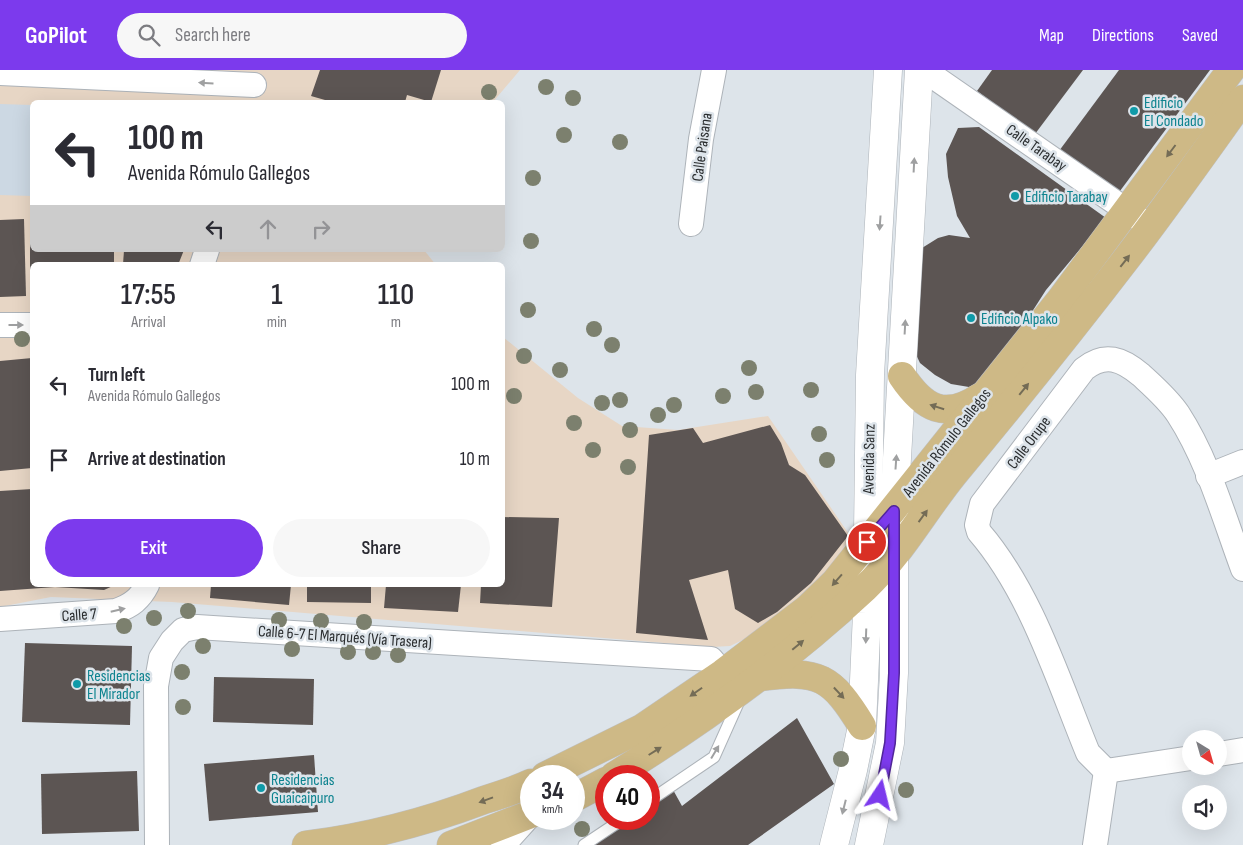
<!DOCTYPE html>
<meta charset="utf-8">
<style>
:root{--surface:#fff;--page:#f7f7f7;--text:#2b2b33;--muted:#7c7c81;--accent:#7c3aed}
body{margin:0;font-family:"Sofia Sans Condensed",sans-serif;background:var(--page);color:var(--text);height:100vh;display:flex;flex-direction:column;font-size:19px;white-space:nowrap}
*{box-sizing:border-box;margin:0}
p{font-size:16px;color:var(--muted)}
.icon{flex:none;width:28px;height:28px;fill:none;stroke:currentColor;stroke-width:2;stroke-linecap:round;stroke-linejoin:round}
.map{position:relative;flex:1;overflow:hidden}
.panel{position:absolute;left:30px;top:192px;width:475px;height:325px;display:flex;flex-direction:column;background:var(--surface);border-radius:8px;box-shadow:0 5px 20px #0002}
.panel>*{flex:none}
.hud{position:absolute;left:30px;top:30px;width:475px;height:152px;border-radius:8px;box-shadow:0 5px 20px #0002;background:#fff;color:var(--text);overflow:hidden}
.needle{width:32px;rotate:143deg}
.buttons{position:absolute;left:1182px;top:660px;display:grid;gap:10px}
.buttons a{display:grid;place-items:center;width:45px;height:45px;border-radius:50%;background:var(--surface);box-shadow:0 5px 20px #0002;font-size:25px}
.speed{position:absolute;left:520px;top:695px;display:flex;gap:10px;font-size:25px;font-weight:700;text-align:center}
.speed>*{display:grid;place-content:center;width:65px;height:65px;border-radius:50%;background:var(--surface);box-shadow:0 5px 20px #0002;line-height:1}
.speed small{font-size:12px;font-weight:400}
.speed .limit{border:8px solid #d22;background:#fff;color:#111}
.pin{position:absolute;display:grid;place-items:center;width:42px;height:42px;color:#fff;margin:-21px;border:2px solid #fff;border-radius:50%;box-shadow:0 1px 5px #0007}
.me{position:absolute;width:55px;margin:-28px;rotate:10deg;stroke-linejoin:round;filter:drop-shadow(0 0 4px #0008)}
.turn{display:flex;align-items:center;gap:18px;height:105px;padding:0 15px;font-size:22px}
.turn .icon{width:65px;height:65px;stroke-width:2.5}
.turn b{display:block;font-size:35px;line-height:42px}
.lanes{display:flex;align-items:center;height:48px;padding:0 15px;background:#0003;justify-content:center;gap:25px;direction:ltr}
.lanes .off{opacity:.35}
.eta{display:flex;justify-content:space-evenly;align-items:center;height:85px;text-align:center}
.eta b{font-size:30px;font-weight:600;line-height:35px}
.primary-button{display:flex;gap:10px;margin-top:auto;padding:10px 15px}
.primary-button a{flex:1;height:58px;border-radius:30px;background:var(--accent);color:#fff;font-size:20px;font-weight:600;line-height:58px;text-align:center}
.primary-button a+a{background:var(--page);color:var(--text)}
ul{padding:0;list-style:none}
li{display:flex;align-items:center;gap:15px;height:75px;padding:0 15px}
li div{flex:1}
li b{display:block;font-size:19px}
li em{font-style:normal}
header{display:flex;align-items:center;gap:30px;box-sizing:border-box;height:70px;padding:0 25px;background:var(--accent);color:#fff}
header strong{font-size:24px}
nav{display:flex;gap:28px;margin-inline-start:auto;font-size:18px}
.search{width:350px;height:45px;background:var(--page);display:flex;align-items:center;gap:12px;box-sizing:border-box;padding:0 18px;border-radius:28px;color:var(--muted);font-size:19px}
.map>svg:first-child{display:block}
.commercial{fill:#e7d6c5}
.built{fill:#ccd8e3}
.building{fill:#5c5553}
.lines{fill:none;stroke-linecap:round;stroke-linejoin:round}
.service-casing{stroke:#adb3b9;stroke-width:13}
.minor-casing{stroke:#adb3b9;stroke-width:26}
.tertiary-casing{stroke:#adb3b9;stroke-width:29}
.primary-casing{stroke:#bfc0c1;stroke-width:29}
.service{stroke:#fff;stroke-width:11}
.minor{stroke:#fff;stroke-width:24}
.tertiary{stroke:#fff;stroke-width:28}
.primary{stroke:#ceb986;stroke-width:28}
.tree{fill:#7c806e}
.oneway{fill:#9fa0a1}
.oneway2{fill:#746c56}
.route-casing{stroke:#51269a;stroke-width:12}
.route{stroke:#7c3aed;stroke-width:9}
.culture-dot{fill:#0f9aa8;stroke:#dde4ea;stroke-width:2}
.labels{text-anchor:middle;stroke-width:5;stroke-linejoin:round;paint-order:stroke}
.culture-label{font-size:16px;fill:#0d838f;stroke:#dde4ea;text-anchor:start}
.street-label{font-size:16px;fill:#2a2d2f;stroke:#dde4ea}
</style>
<header>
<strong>GoPilot</strong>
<div class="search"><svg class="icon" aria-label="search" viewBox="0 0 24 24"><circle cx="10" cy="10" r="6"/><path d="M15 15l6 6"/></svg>Search here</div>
<nav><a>Map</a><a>Directions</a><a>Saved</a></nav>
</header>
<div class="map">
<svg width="1243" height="775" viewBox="0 0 1243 775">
<rect width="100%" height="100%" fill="#dde4ea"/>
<path class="commercial" d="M0,0H520L493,32H32V180H424L436,195H32V515H502L503,267L578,328L622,356L678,360L768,346L851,467L832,495L806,522L771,551L751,566L730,576L712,577L172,532L51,527L0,537Z"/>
<path class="built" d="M0,34L32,35V126L0,125Z"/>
<g class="building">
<path d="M320,0H441L431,32L407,25L405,32H332L311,26Z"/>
<path d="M992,0H1083L1035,64L977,21Z"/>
<path d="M1119,0H1210L1117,125L1059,81Z"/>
<path d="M979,57L1106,148L1046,220L1001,290L979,315L969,317L951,314L935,305L920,293L912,276L922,178L938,168L949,165L970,168L957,146L948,107L946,84L958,58Z"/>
<path d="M30,133H32V180H114V195H32V225H30Z"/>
<path d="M24,149L26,226L0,227V150Z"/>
<path d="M124,180H184L178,195H123Z"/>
<path d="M32,288V398L0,401V291Z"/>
<path d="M770,355L781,373L789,395L805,405L848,466L811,513L777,542L758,553L735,539L728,500L689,510L708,570L636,563L649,365L693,358L703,373Z"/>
<path d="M32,419V515H115L104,520L55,517L0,521V421Z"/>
<path d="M502,447L559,448L552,537L480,533L481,515H502Z"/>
<path d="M211,515H291L289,535L210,528Z"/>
<path d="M307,515H371V533L307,532Z"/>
<path d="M386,515H461L458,542L384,538Z"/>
<path d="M25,573L132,576L130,655L22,652Z"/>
<path d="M214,607L314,609L313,655L213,652Z"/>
<path d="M797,648L834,714L748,775H592L629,749H649V735L672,718L682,736Z"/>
<path d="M314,685L318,742L209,751L204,694Z"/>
<path d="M137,701L139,761L42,764L41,704Z"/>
</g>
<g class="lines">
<defs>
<g id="service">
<path d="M649,731L714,687L739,631"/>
<path d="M584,775L623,749"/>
</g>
<g id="minor">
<path d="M924,0L1142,151"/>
<path d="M0,3L254,15"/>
<path d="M691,154L701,69L714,0"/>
<path d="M202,195L207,180"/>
<path d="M0,255H32"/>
<path d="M1208,406L1243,392"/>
<path d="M0,549L116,541C131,536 140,529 147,515"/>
<path d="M1219,684L1243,680"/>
<path d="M1106,701L1088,683C1058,610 1031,522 979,462L977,455L982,434L1084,299C1105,282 1122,289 1141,305C1154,317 1168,329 1178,344C1208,390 1224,448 1243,499"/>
<path d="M1106,701L1191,688"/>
<path d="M157,775L156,616L161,588L172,571L183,560L197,557L711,589L723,603"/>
<path d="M503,775L531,744"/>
<path d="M1095,775L1106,701"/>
</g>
<g id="tertiary">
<path d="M834,775L853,700L862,656L867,543L870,305L888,0"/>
<path d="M869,775L890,673L894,603V441L919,0"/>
</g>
<g id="primary">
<path d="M902,306C924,339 945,350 980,327"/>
<path d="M761,607C819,599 832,607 862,656"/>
<path d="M545,706L642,658L723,603L807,539L835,512L1061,229L1231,0"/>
<path d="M614,706C703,651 788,590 865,518C900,485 924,441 954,404C1013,333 1071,261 1127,188C1167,136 1205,82 1243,29"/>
<path d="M574,728L606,711"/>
<path d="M306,775C368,767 426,752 484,730C500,725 516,720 531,713"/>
<path d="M451,775L531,744"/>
</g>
</defs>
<use href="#service" class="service-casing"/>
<use href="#minor" class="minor-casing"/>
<use href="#tertiary" class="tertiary-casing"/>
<use href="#primary" class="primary-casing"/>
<use href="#service" class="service"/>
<use href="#minor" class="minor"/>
<use href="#tertiary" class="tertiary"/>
<use href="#primary" class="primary"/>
</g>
<g class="tree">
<circle cx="546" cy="17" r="8"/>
<circle cx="489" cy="22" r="8"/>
<circle cx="573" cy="28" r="8"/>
<circle cx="564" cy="65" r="8"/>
<circle cx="620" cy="72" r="8"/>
<circle cx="533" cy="108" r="8"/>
<circle cx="531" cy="171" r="8"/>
<circle cx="528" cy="240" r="8"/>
<circle cx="594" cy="259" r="8"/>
<circle cx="22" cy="269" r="8"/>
<circle cx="612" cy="275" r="8"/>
<circle cx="524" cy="286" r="8"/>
<circle cx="749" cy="298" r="8"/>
<circle cx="560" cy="300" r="8"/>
<circle cx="811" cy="320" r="8"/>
<circle cx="756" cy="322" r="8"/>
<circle cx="514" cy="326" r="8"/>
<circle cx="723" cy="326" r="8"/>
<circle cx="620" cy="330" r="8"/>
<circle cx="602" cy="333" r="8"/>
<circle cx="674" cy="335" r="8"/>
<circle cx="658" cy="345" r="8"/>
<circle cx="574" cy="353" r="8"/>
<circle cx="630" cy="360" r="8"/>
<circle cx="819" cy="364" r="8"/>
<circle cx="593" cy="380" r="8"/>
<circle cx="827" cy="390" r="8"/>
<circle cx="628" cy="397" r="8"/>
<circle cx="188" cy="541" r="8"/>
<circle cx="154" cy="548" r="8"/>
<circle cx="279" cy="550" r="8"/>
<circle cx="321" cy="551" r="8"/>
<circle cx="364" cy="552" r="8"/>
<circle cx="124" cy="556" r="8"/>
<circle cx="203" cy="576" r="8"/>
<circle cx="292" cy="579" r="8"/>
<circle cx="348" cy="582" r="8"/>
<circle cx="373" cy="582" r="8"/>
<circle cx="398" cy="585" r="8"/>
<circle cx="182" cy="602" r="8"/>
<circle cx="183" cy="637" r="8"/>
<circle cx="841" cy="689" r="8"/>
<circle cx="906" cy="720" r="8"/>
<circle cx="582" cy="759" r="8"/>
</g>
<defs><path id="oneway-solid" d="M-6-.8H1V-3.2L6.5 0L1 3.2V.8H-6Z" transform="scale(1.25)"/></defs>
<g class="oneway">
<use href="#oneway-solid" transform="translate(206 13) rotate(-177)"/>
<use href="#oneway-solid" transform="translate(914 95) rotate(-87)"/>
<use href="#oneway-solid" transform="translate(880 153) rotate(94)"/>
<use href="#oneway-solid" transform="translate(16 255)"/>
<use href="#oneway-solid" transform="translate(905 257) rotate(-87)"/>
<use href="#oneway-solid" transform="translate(896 392) rotate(-86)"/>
<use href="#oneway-solid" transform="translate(118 540) rotate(-13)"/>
<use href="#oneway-solid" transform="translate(866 566) rotate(92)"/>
<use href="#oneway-solid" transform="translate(715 682) rotate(-59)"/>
<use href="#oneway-solid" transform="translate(844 737) rotate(104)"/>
</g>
<g class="oneway2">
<use href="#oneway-solid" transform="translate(1171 81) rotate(127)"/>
<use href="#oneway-solid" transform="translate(1125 191) rotate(-52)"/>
<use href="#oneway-solid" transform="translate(1024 319) rotate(-51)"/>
<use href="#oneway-solid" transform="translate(937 337) rotate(-162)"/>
<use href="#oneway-solid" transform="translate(923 446) rotate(-54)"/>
<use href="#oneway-solid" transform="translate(837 510) rotate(131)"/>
<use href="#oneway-solid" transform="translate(798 575) rotate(-40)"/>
<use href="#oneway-solid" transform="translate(696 622) rotate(145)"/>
<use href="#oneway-solid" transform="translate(839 623) rotate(47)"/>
<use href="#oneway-solid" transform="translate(655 681) rotate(-32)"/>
<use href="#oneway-solid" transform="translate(486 730) rotate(160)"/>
</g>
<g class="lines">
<defs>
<path id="route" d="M867,472L894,441V603L890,673L880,725"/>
</defs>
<use href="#route" class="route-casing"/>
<use href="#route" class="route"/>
</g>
<g class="culture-dot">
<circle cx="1134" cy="41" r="5"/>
<circle cx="1015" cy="126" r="5"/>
<circle cx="971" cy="248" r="5"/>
<circle cx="77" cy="614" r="5"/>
<circle cx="261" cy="718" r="5"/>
</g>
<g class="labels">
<g class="culture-label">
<text x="1144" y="38">Edificio<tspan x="1144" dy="18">El Condado</tspan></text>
<text x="1025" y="132">Edificio Tarabay</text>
<text x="981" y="254">Edificio Alpako</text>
<text x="87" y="611">Residencias<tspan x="87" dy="18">El Mirador</tspan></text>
<text x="271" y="715">Residencias<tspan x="271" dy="18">Guaicaipuro</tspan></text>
</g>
<g class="street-label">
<text transform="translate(701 77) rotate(-82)" y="6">Calle Paisana</text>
<text transform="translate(1037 77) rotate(35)" y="6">Calle Tarabay</text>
<text transform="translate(946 372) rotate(-52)" y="6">Avenida Rómulo Gallegos</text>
<text transform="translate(1028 372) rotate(-53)" y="6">Calle Orupe</text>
<text transform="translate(868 389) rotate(-89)" y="6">Avenida Sanz</text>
<text transform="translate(79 544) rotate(-4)" y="6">Calle 7</text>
<text transform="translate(345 566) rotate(4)" y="6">Calle 6-7 El Marqués (Vía Trasera)</text>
</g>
</g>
</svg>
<div class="buttons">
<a><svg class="needle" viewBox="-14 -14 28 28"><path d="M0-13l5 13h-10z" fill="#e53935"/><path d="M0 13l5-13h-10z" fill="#7c7c81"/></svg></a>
<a><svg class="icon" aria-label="sound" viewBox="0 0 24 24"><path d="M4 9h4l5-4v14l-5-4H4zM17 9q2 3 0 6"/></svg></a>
</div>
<div class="speed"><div>34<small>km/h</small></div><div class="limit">40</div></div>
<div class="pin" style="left:867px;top:472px;background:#d93025"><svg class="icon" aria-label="arrive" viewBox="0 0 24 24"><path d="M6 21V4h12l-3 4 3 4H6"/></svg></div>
<svg class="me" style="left:880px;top:725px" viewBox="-20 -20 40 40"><path d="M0-17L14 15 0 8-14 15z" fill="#7c3aed" stroke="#fff" stroke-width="4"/></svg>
<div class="hud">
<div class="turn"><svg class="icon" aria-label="left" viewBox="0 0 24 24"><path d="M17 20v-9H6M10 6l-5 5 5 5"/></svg><div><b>100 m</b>Avenida Rómulo Gallegos</div></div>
<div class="lanes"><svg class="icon" aria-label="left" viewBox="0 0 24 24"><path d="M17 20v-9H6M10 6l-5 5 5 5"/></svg><svg class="icon off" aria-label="ahead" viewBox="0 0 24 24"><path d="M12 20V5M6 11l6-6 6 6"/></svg><svg class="icon off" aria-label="right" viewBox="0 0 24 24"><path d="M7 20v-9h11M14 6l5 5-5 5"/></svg></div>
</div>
<section class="panel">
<div class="eta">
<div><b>17:55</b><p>Arrival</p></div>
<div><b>1</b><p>min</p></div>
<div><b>110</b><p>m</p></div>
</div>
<ul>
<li><svg class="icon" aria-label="left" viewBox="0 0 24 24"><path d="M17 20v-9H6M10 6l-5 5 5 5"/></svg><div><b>Turn left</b><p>Avenida Rómulo Gallegos</p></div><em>100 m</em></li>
<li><svg class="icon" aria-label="arrive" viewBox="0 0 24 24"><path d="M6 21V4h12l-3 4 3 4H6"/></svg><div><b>Arrive at destination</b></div><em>10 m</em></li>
</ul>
<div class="primary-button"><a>Exit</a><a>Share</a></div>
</section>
</div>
